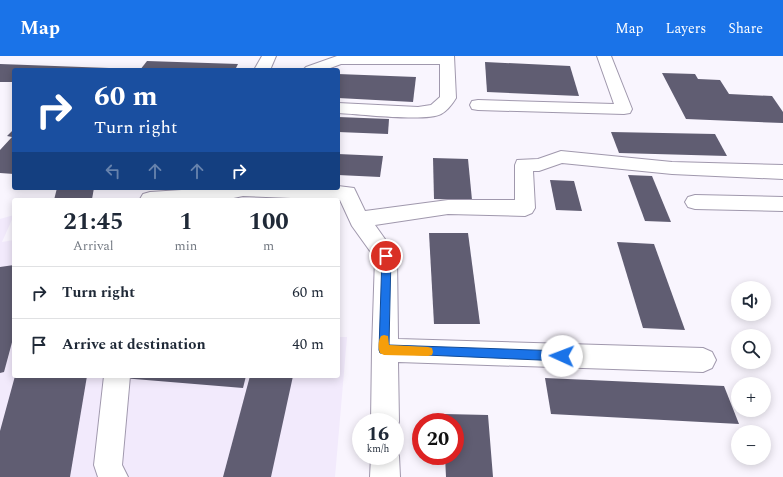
<!DOCTYPE html>
<meta charset="utf-8">
<style>
:root{--surface:#fff;--page:#f6f6f7;--text:#1f2937;--muted:#747a83;--line:#e0e1e3;--accent:#1a73e8}
body{margin:0;font-family:Spectral,serif;background:var(--page);color:var(--text);height:100vh;display:flex;flex-direction:column;font-size:15px;white-space:nowrap}
*{box-sizing:border-box;margin:0}
p{font-size:13px;color:var(--muted)}
.icon{flex:none;width:22px;height:22px;fill:none;stroke:currentColor;stroke-width:2;stroke-linecap:round;stroke-linejoin:round}
.map{position:relative;flex:1;overflow:hidden}
.details{position:absolute;left:12px;top:142px;width:328px;height:180px;display:flex;flex-direction:column;background:var(--surface);border-radius:4px;box-shadow:0 2px 10px #0003}
.details>*{flex:none}
.top-card{position:absolute;left:12px;top:12px;width:328px;height:122px;border-radius:4px;box-shadow:0 2px 10px #0003;background:#1a4fa0;color:#fff;overflow:hidden}
.tools{position:absolute;left:731px;top:225px;display:grid;gap:8px}
.tools a{display:grid;place-items:center;width:40px;height:40px;border-radius:50%;background:var(--surface);box-shadow:0 2px 10px #0003;font-size:20px}
.speed{position:absolute;left:352px;top:357px;display:flex;gap:8px;font-size:20px;font-weight:700;text-align:center}
.speed>*{display:grid;place-content:center;width:52px;height:52px;border-radius:50%;background:var(--surface);box-shadow:0 2px 10px #0003;line-height:1}
.speed small{font-size:10px;font-weight:400}
.speed .limit{border:6px solid #d22;background:#fff;color:#111}
.pin{position:absolute;display:grid;place-items:center;width:34px;height:34px;color:#fff;margin:-17px;border:2px solid #fff;border-radius:50%;box-shadow:0 1px 4px #0007}
.me{position:absolute;width:44px;margin:-22px;rotate:272deg;stroke-linejoin:round;filter:drop-shadow(0 0 3px #0008)}
.turn{display:flex;align-items:center;gap:14px;height:84px;padding:0 16px;font-size:18px}
.turn .icon{width:52px;height:52px;stroke-width:2.5}
.turn b{display:block;font-size:28px;line-height:34px}
.lanes{display:flex;align-items:center;height:38px;padding:0 16px;background:#0003;justify-content:center;gap:20px;direction:ltr}
.lanes .off{opacity:.35}
.eta{display:flex;justify-content:space-evenly;align-items:center;height:68px;text-align:center}
.eta b{font-size:24px;font-weight:700;line-height:28px}
ul{padding:0;list-style:none}
li{display:flex;align-items:center;gap:12px;height:52px;padding:0 16px;border-top:1px solid var(--line)}
li div{flex:1}
li b{display:block;font-size:15px}
li em{font-style:normal}
header{display:flex;align-items:center;gap:24px;box-sizing:border-box;height:56px;padding:0 20px;background:var(--accent);color:#fff}
header strong{font-size:19px}
nav{display:flex;gap:22px;margin-inline-start:auto;font-size:14px}
.map>svg:first-child{display:block}
.built{fill:#f2eafc}
.building{fill:#605d72}
.lines{fill:none;stroke-linecap:round;stroke-linejoin:round}
.minor-casing{stroke:#a098ad;stroke-width:2}
.minor{fill:#fff;fill-rule:evenodd}
.route{fill:#1a73e8;stroke:#114b97}
.slow{fill:#f59e0b}
</style>
<header>
<strong>Map</strong>
<nav><a>Map</a><a>Layers</a><a>Share</a></nav>
</header>
<div class="map">
<svg width="783" height="421" viewBox="0 0 783 421">
<rect width="100%" height="100%" fill="#f9f5fe"/>
<path class="built" d="M14,159L2,186L14,184V320H338V281H347L335,421H0V163Z"/>
<g class="building">
<path d="M147,5L238,8L235,14H140Z"/>
<path d="M485,6L570,10L579,40L487,36Z"/>
<path d="M0,8L82,11L109,12L107,14H14V26H0Z"/>
<path d="M662,17L695,18L698,23L720,24L729,38L772,40L783,56V67L686,63Z"/>
<path d="M338,18L416,21L413,46L338,42Z"/>
<path d="M338,61L389,63L388,78L338,76Z"/>
<path d="M14,73V118L0,117V94L12,81L7,80Z"/>
<path d="M611,76L715,78L727,100L619,97Z"/>
<path d="M338,98L383,100L380,121L338,119Z"/>
<path d="M433,102L468,103L472,144L434,143Z"/>
<path d="M628,119L652,120L671,166L645,165Z"/>
<path d="M550,124L574,125L582,155L556,154Z"/>
<path d="M57,132H94L92,143L54,144Z"/>
<path d="M429,177H468L480,268H434Z"/>
<path d="M617,186L654,188L685,274L643,272Z"/>
<path d="M14,209V279L4,316L0,317V211Z"/>
<path d="M15,320H87L70,421H0V375Z"/>
<path d="M122,320H246L243,332L122,322Z"/>
<path d="M250,320H293L271,421H223Z"/>
<path d="M545,322L724,330L739,368L551,358Z"/>
<path d="M444,358L488,359L493,421H446L445,400H455V366H444Z"/>
</g>
<g class="lines">
<defs>
<g id="minor">
<path d="M262,0H276L270,14H254Z"/>
<path d="M337,0H454L456,42C453,47 447,55 441,58C426,66 359,58 338,57V47L418,51L431,49L440,41V8H341L325,14H303L306,11Z"/>
<path d="M597,0H611L632,53L630,57L624,58L478,54L472,53L470,49L472,45L478,44L614,48Z"/>
<path d="M561,95L672,106L783,109V123L672,118L562,107L539,115H533L535,152L532,157L525,160L448,158L375,169L397,200L398,283L703,292L712,296L716,304L712,312L703,316L398,306L399,366L395,375V366H371L372,294L375,202L352,170L340,144L243,140L224,144L140,143L143,138L150,136L213,132H338V130L354,132L365,155L448,144H515V109L517,104L538,103Z"/>
<path d="M695,139L783,141V155L695,153L688,151L685,146L688,141Z"/>
<path d="M104,320H130L122,409L128,421H98L94,409Z"/>
<path d="M395,390L399,400L400,421H370L371,400H395Z"/>
</g>
</defs>
<use href="#minor" class="minor-casing"/>
<use href="#minor" class="minor"/>
</g>
<path class="route" d="M386,196L391,200L389,289L562,295L566,296L567,300L566,303L562,305L380,297L379,294L382,200Z"/>
<path class="slow" d="M384,279L388,280L389,289L428,291L432,292L433,296L432,299L428,300L384,299L380,297C378,292 378,285 381,280Z"/>
</svg>
<div class="tools">
<a><svg class="icon" aria-label="sound" viewBox="0 0 24 24"><path d="M4 9h4l5-4v14l-5-4H4zM17 9q2 3 0 6"/></svg></a>
<a><svg class="icon" aria-label="search" viewBox="0 0 24 24"><circle cx="10" cy="10" r="6"/><path d="M15 15l6 6"/></svg></a>
<a>+</a>
<a>−</a>
</div>
<div class="speed"><div>16<small>km/h</small></div><div class="limit">20</div></div>
<div class="pin" style="left:386px;top:200px;background:#d93025"><svg class="icon" aria-label="arrive" viewBox="0 0 24 24"><path d="M6 21V4h12l-3 4 3 4H6"/></svg></div>
<svg class="me" style="left:562px;top:300px" viewBox="-20 -20 40 40"><circle r="19" fill="#fff"/><path d="M0-13L10 11 0 6-10 11z" fill="#1a73e8"/></svg>
<div class="top-card">
<div class="turn"><svg class="icon" aria-label="right" viewBox="0 0 24 24"><path d="M7 20v-9h11M14 6l5 5-5 5"/></svg><div><b>60 m</b>Turn right</div></div>
<div class="lanes"><svg class="icon off" aria-label="left" viewBox="0 0 24 24"><path d="M17 20v-9H6M10 6l-5 5 5 5"/></svg><svg class="icon off" aria-label="ahead" viewBox="0 0 24 24"><path d="M12 20V5M6 11l6-6 6 6"/></svg><svg class="icon off" aria-label="ahead" viewBox="0 0 24 24"><path d="M12 20V5M6 11l6-6 6 6"/></svg><svg class="icon" aria-label="right" viewBox="0 0 24 24"><path d="M7 20v-9h11M14 6l5 5-5 5"/></svg></div>
</div>
<section class="details">
<div class="eta">
<div><b>21:45</b><p>Arrival</p></div>
<div><b>1</b><p>min</p></div>
<div><b>100</b><p>m</p></div>
</div>
<ul>
<li><svg class="icon" aria-label="right" viewBox="0 0 24 24"><path d="M7 20v-9h11M14 6l5 5-5 5"/></svg><div><b>Turn right</b></div><em>60 m</em></li>
<li><svg class="icon" aria-label="arrive" viewBox="0 0 24 24"><path d="M6 21V4h12l-3 4 3 4H6"/></svg><div><b>Arrive at destination</b></div><em>40 m</em></li>
</ul>
</section>
</div>
